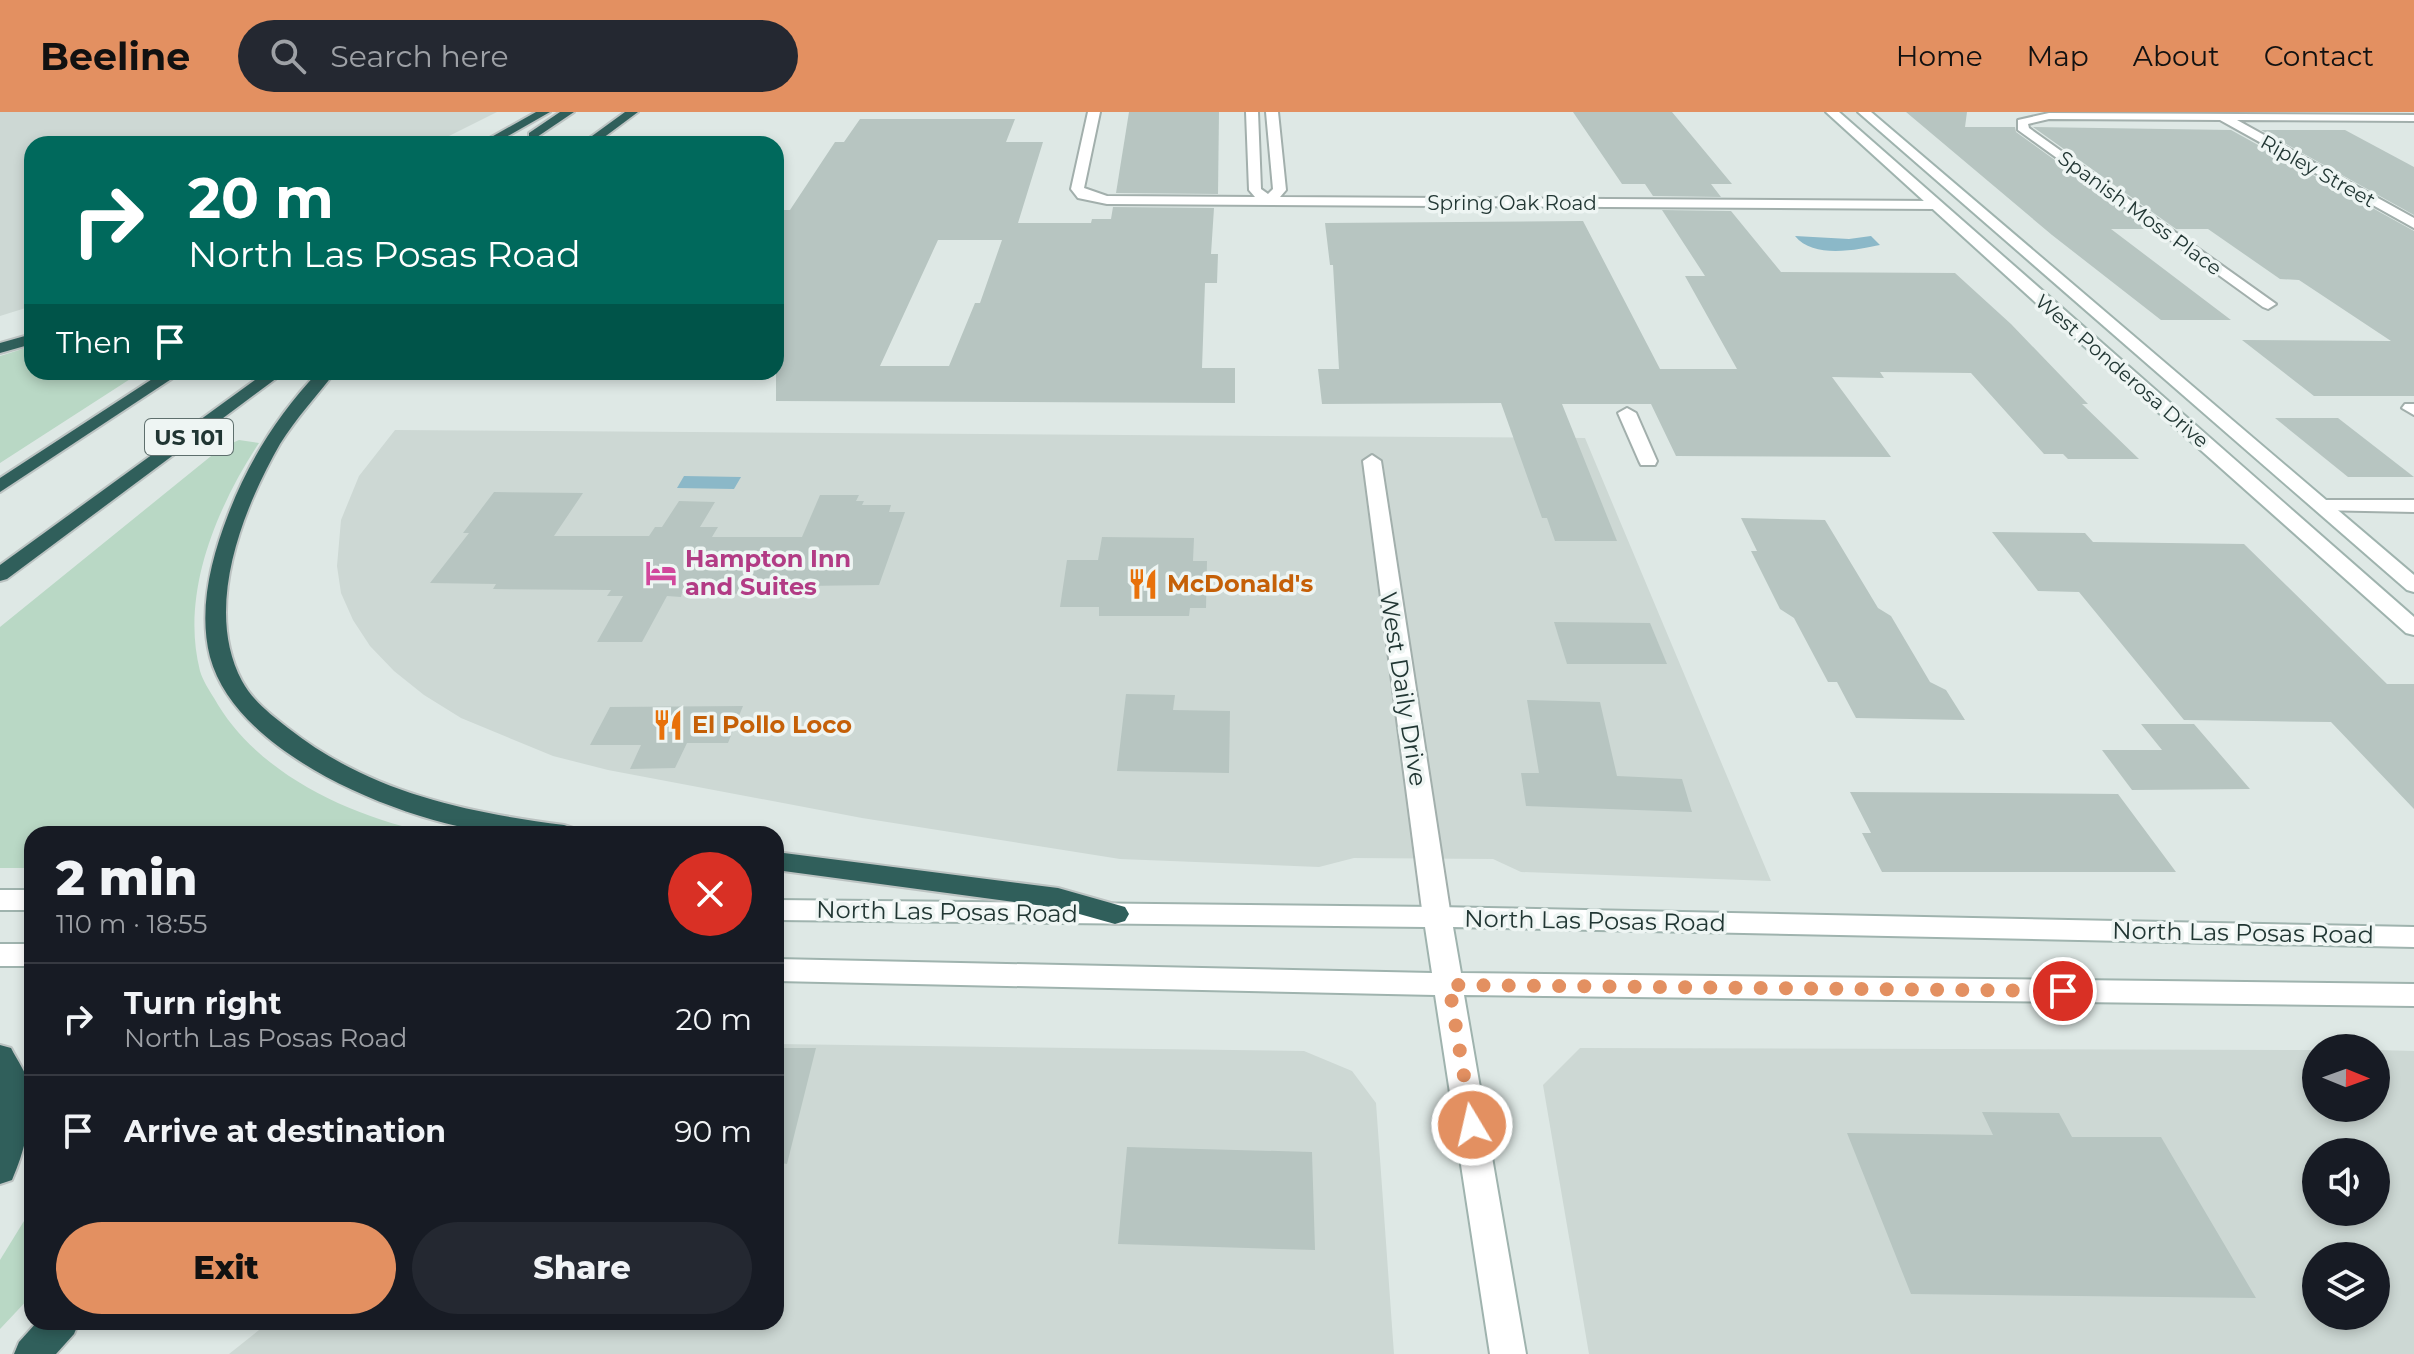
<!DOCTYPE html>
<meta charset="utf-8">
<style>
:root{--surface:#171b24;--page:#242831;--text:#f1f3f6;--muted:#9ea1a6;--line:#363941;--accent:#e39061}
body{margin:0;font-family:Montserrat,sans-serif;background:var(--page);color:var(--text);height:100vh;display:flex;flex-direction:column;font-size:30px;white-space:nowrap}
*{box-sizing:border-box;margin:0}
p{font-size:26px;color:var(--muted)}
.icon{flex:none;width:44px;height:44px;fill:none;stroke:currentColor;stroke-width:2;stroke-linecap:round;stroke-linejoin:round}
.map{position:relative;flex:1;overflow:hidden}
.side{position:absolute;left:24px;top:714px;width:760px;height:504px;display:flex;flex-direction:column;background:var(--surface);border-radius:24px;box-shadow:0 4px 12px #0003}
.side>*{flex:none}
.guide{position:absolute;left:24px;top:24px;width:760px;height:244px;border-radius:24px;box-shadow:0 4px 12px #0003;background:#00695c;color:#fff;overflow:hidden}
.needle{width:52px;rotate:91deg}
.fabs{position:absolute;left:2302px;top:922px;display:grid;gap:16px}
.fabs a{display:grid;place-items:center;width:88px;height:88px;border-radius:50%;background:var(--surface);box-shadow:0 4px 12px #0003;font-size:40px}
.pin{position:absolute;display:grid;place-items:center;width:68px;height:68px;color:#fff;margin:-34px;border:4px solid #fff;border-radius:50%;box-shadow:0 2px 8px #0007}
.me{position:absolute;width:88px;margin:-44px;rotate:351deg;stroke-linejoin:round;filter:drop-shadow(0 0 6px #0008)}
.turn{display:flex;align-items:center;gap:28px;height:168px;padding:0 32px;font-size:36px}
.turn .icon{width:104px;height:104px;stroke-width:2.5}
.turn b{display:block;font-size:56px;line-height:68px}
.then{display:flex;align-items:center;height:76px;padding:0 32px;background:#0003;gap:16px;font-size:30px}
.round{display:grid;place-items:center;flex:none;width:84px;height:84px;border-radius:42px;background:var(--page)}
.head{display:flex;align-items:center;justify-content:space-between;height:136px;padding:0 32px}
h1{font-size:48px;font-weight:800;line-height:60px}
.primary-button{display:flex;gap:16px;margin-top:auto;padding:16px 32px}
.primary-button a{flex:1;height:92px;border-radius:48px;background:var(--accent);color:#111;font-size:32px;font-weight:800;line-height:92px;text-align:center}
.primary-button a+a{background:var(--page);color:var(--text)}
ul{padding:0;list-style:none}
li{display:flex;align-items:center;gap:24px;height:112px;padding:0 32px;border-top:2px solid var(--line)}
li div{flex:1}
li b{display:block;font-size:30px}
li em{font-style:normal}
header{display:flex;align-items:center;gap:48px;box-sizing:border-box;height:112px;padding:0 40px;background:var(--accent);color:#111}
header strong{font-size:38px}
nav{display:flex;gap:44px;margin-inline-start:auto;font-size:28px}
.search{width:560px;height:72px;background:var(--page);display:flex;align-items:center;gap:20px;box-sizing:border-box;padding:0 28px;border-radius:44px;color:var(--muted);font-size:30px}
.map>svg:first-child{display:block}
.built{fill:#cdd8d4;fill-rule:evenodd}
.green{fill:#b9d8c5}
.water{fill:#8bb8c8}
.building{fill:#b7c5c1;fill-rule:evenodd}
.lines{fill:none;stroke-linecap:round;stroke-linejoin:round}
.street-casing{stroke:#a2afac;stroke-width:4}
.secondary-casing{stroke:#9fb3ae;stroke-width:4}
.highway-casing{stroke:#bcc3c2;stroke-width:4}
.street{fill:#fff;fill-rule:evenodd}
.secondary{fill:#fff;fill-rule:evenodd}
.highway{fill:#305f5b;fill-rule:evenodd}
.route{stroke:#e39061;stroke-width:14;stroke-dasharray:0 25.2}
.labels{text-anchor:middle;stroke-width:7;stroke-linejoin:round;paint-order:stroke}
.far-street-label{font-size:20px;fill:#213633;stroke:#eef5f3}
.shield{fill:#eef5f3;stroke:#5e6f6d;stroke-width:2}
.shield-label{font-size:22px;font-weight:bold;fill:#213633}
.hotel-label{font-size:24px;font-weight:bold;fill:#b23c85;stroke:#eef5f3;text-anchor:start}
.food-label{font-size:24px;font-weight:bold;fill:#c56008;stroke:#eef5f3;text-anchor:start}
.street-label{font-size:24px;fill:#213633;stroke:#eef5f3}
</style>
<header>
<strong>Beeline</strong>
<div class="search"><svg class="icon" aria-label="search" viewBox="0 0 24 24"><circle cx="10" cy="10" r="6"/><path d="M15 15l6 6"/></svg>Search here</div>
<nav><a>Home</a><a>Map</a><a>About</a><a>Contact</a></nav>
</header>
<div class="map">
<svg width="2414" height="1242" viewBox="0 0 2414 1242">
<rect width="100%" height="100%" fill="#dee8e5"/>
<g class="built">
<path d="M0,0H497L433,32H32V194L0,204Z"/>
<path d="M395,318L1585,326L1771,769L1521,760L1493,747L1354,746L1319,755L1120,747L862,706L608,658L553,644L461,606L424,583L394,559L370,534L353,508L341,481L337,454L341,408L359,364Z"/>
<path d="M776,932L1304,939L1352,959L1376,991L1394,1242H229L269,1210H776Z"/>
<path d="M1580,936L2316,938V996H2376V938L2414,939V1242H1589L1543,973ZM2316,1040H2376V1100H2316ZM2316,1144H2376V1204H2316Z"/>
</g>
<g class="green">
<path d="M32,234V260H141L0,351V244Z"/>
<path d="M239,328L259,331C217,395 180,481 200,559C203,569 209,578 214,586C257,663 352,705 435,722H32V756H0V515L221,336Z"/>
<path d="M32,1096V1183L0,1217V1148Z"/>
</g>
<g class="water">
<path d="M1795,124L1849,127L1871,124L1880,133C1860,137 1814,148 1795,124Z"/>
<path d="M684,364L741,365L734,377L677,376Z"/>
</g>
<g class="building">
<path d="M1129,0H1219L1218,82L1116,81Z"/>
<path d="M1573,0H1672L1732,72H1711L1721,85L1653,84L1645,72H1622Z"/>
<path d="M1906,0H1967L1965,15H2015L2016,20L2150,117H2111L2231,208H2161L2052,123Z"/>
<path d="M860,7H1015L1006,30H1043L1018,111H1091L1092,107H1111L1113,95L1214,96L1211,142H1218L1217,171H1205L1202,256H1235V291L776,289V98H790L835,30H844ZM938,128H1002L980,191H975L949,254H880Z"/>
<path d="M2033,15L2231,18L2414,119V284H2314L2242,228L2391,229L2299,168L2280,167L2208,117H2176Z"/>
<path d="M2261,18H2345L2414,55V103Z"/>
<path d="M1662,98L1731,99L1781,160L1955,161L2011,212L2088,292H2082L2139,347H2068L2063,342H2044L1971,261L1880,260L1884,266L1832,265L1891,345L1676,344L1651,292H1562L1617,429H1555L1547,406H1542L1501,291L1322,292L1318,257H1339L1333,153H1330L1325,111L1583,109L1660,257H1737L1685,164H1705Z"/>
<path d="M2275,306H2338L2414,365H2348Z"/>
<path d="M494,380L583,381L554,424H649L655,415H662L679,389L715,390L700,415H718L712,425H802L820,383H859L856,389H864L862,393H891L889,400H905L879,473L803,474L801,479L762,478L761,482L682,481L681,485L667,484L642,530H597L623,484H607L611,478L493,477L496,472L430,471L469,421H463Z"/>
<path d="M1741,406L1825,408L1878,496L1891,504L1930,570L1946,578L1965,608L1856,606L1837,570H1828L1794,506L1780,497L1751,439H1757Z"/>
<path d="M1992,420L2085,421L2093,430L2244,432L2387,572H2414V697L2331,610L2184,608L2079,480L2038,479Z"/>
<path d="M1102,425L1194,426L1193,449H1207L1206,496H1190L1189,504H1099V495H1060L1067,448H1098Z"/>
<path d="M1554,510L1650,511L1667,552H1567Z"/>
<path d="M1126,582L1175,583L1173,598L1230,599L1229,661L1117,659Z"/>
<path d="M1527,588L1600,590L1617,664L1682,667L1692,700L1526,694L1521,661H1539Z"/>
<path d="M743,594L728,631H687L675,656L630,657L641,633H590L610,595Z"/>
<path d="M2141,612H2194L2250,677L2132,678L2102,638H2162Z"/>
<path d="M1850,680L2118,682L2176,760H1882L1862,721H1871Z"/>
<path d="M776,936H816L787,1052L776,1050Z"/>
<path d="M1982,1000L2059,1001L2072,1025H2161L2256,1186L1911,1182L1847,1021L1993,1023Z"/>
<path d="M1127,1035L1312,1040L1315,1138L1118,1132Z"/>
</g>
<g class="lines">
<defs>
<g id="street">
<path d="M1088,0H1100L1084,76L1107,84L1255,85L1249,78L1246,0H1258L1261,77L1268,82L1273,77L1266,0H1278L1286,78L1280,85L1934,89L1941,93L1934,97L1107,92L1078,86L1071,77Z"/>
<path d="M2049,1L2414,3V9L2237,8L2414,106V116L2220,8L2049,7L2028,12L2029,16L2276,192L2268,197L2263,195L2018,18V8Z"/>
<path d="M2405,292H2414V303L2402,296Z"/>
<path d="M1627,296L1636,301L1657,349L1655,353H1641L1639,349L1618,301Z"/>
<path d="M1372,343L1381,349L1451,805L1447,812L1437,815L1427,812L1423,805L1363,349Z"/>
<path d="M2323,388H2414V400L2316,398L2313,394Z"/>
</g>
<g id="secondary">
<path d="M1826,0H1839L2414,505V523L2406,521L2057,210Z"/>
<path d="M1858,0H1871L2414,463V480L2407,478Z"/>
<rect x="0" y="778" width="32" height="20"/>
<path d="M776,788L1437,795L2414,815V835L1453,815L1461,861L2414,872V894L1464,883L1526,1242H1490L1435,883L776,869V847L1432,861L1425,815L776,808Z"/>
<rect x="0" y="832" width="32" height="22"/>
</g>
<g id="highway">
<path d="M536,0H550L494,32H479Z"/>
<path d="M560,0H574L537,25H529V21Z"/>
<path d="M625,0H638L595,32H581Z"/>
<path d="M32,222V232L0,241V231Z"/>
<path d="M163,260H182L0,380V366Z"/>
<path d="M266,260H285L7,467L0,469V453Z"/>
<path d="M318,260H335C317,284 296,306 280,332C243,397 203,496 242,569C252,588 271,603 288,616C369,680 464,700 564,713L573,716L577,722C553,722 528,724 504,722C411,713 237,646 210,545C198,498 211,447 228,403C248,350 279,301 318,260Z"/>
<path d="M776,740L1058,776L1125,795L1129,802L1125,809L1115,812L1058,796L776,758Z"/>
<path d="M0,933L11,936C17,948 28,963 30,976C33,1006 24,1041 12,1068L0,1072Z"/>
<path d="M37,1210H79L74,1222L56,1242H14L19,1230Z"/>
</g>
</defs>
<use href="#street" class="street-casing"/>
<use href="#secondary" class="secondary-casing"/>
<use href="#highway" class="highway-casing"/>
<use href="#street" class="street"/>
<use href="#secondary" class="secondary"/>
<use href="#highway" class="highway"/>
</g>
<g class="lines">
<path class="route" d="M1472,1013L1449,873L2063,879"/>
</g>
<defs>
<symbol id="hotel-bare" viewBox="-9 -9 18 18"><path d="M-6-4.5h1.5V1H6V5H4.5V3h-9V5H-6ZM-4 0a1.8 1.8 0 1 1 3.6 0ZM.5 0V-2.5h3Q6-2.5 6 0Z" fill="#d1479c" stroke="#eef5f3" stroke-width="2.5" paint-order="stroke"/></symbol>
<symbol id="restaurant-bare" viewBox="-9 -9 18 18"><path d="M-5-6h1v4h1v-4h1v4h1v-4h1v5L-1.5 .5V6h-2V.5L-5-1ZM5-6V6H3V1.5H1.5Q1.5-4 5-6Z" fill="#e8710a" stroke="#eef5f3" stroke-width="2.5" paint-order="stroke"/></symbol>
</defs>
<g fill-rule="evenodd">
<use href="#hotel-bare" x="639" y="439" width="44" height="44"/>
<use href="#restaurant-bare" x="1121" y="450" width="44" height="44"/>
<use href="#restaurant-bare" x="646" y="591" width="44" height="44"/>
</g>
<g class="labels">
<g class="far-street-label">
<text transform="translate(2318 59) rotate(29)" y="7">Ripley Street</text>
<text x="1512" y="98">Spring Oak Road</text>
<text transform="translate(2140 101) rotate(36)" y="7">Spanish Moss Place</text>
<text transform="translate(2122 259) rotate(41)" y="7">West Ponderosa Drive</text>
</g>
<rect class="shield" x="145" y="307" width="88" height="36" rx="6"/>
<g class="shield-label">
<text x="189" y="333">US 101</text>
</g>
<g class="hotel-label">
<text x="685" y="455">Hampton Inn<tspan x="685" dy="28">and Suites</tspan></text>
</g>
<g class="food-label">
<text x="1167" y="480">McDonald's</text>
<text x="692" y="621">El Pollo Loco</text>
</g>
<g class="street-label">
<text transform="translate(1403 577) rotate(81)" y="8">West Daily Drive</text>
<text transform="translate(947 800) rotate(1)" y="8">North Las Posas Road</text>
<text transform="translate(1595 809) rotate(1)" y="8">North Las Posas Road</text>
<text transform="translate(2243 821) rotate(1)" y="8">North Las Posas Road</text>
</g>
</g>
</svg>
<div class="fabs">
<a><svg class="needle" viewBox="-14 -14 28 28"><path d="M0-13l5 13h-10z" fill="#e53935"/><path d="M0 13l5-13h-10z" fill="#9ea1a6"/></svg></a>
<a><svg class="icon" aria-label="sound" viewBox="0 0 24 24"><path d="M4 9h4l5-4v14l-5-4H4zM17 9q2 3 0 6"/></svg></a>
<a><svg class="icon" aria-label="layers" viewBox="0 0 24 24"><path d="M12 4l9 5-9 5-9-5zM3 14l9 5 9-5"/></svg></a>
</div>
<div class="pin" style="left:2063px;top:879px;background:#d93025"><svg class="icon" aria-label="arrive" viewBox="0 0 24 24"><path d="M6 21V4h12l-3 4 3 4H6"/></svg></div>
<svg class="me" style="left:1472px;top:1013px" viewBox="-20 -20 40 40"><circle r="17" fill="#e39061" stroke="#fff" stroke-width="3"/><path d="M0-11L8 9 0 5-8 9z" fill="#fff"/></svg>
<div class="guide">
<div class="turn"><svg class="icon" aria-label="right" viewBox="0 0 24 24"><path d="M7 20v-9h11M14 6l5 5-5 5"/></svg><div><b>20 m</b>North Las Posas Road</div></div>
<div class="then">Then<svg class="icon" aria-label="arrive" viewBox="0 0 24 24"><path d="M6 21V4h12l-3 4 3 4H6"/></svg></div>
</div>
<section class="side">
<div class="head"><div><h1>2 min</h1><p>110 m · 18:55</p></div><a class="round" style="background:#d93025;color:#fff"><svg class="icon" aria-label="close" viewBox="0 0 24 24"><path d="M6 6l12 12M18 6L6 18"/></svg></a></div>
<ul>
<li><svg class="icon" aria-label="right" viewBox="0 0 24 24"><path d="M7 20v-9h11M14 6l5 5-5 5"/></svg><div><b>Turn right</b><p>North Las Posas Road</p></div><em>20 m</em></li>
<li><svg class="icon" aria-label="arrive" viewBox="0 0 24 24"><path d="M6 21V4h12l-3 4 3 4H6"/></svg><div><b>Arrive at destination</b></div><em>90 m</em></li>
</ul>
<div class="primary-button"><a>Exit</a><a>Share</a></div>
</section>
</div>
